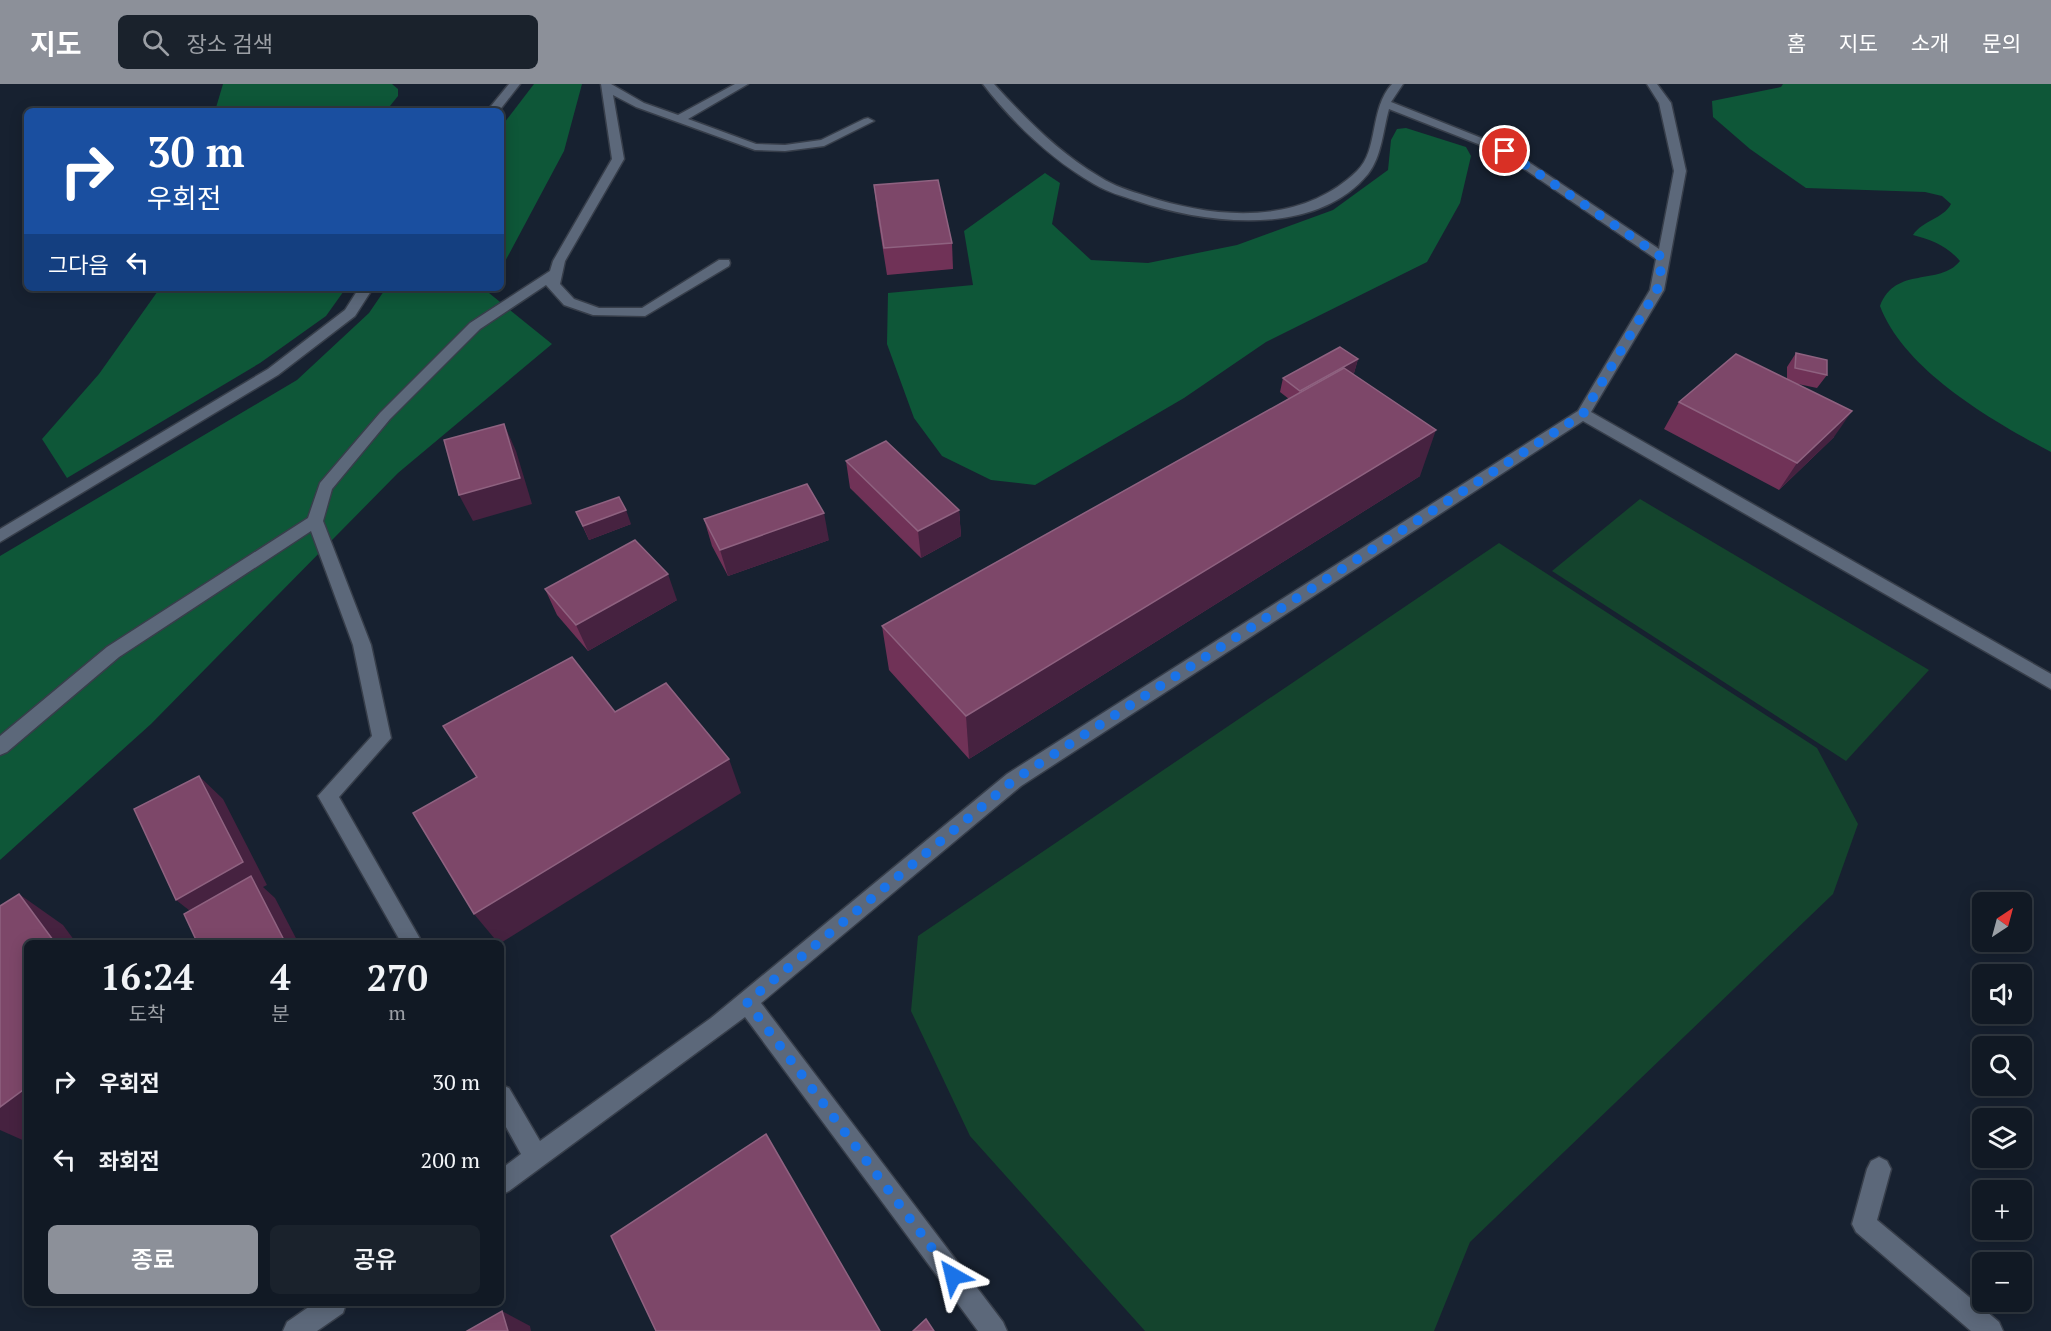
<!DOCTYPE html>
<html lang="ko">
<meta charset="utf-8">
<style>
:root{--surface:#111924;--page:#1a222c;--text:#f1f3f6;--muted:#9ca0a6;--line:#303841;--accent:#8c9099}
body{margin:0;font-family:"PT Serif","Noto Sans KR",serif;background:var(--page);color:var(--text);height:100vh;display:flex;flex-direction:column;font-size:22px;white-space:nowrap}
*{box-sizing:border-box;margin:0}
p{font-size:20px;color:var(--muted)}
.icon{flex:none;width:33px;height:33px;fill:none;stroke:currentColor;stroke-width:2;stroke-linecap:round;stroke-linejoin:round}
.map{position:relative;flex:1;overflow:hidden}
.panel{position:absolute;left:24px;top:856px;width:480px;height:366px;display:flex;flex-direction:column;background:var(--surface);border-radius:9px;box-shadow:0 3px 15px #0003,0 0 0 2px var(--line)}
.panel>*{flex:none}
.top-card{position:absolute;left:24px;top:24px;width:480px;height:183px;border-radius:9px;box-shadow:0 3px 15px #0003,0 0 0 2px var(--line);background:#1a4fa0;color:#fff;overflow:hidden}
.needle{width:39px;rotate:36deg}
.tools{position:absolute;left:1972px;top:808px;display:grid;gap:12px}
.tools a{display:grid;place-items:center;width:60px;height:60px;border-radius:9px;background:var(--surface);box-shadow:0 3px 15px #0003,0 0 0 2px var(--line);font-size:30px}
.pin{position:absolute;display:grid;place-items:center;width:51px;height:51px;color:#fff;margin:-26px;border:3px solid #fff;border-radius:50%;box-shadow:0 2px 6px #0007}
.me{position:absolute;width:66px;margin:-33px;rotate:323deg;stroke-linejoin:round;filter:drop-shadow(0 0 4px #0008)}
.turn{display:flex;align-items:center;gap:21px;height:126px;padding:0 24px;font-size:27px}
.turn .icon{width:78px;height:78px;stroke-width:2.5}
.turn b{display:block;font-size:42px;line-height:51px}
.then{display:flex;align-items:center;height:57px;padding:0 24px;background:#0003;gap:12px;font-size:22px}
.eta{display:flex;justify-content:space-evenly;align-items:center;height:102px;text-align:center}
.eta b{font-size:36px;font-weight:600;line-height:42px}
.cta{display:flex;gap:12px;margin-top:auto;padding:12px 24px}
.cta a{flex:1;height:69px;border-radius:9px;background:var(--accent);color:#fff;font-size:24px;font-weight:600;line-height:69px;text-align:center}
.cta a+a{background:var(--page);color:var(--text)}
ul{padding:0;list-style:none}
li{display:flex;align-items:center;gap:18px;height:78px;padding:0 24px}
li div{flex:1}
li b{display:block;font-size:22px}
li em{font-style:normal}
header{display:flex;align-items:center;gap:36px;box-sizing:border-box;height:84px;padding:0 30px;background:var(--accent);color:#fff}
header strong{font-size:28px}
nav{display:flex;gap:33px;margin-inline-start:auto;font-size:21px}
.search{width:420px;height:54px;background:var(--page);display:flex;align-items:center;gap:15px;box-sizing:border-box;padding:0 21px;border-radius:9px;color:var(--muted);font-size:22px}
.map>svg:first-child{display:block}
.green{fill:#14442d}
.forest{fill:#0e5738}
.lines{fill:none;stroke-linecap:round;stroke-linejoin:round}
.service-casing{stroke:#373e4a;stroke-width:3}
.service{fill:#5c687a;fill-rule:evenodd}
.wall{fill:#703257}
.shaded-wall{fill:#462240}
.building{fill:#7d4769;stroke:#8f6280;stroke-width:1.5}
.route{stroke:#1a73e8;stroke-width:10;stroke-dasharray:0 18}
</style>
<header>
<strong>지도</strong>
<div class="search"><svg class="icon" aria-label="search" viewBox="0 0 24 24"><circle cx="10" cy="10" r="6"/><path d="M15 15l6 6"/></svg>장소 검색</div>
<nav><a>홈</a><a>지도</a><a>소개</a><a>문의</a></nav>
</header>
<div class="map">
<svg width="2051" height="1247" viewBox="0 0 2051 1247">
<rect width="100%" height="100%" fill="#172130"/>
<g class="green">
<path d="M1640,415L1929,586L1846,677L1552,487Z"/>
<path d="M1499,459L1817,664L1858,740L1833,810L1470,1158L1434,1247H1145L970,1052L911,927L918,852Z"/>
</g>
<g class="forest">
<path d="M223,0H392L398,5V12L386,27H215Z"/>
<path d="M534,0H582L564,67L501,185V43Z"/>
<path d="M1783,0H2051V368C1992,337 1904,286 1880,222C1896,181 1939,203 1960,177C1947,162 1932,156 1913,151C1923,136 1943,135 1951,120L1942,112L1925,108L1806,104L1750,65L1713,33L1712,17L1781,3Z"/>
<path d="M1406,44L1466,63L1471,72L1460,119L1427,178L1266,258L1184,314L1035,401L991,396L942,372L914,334L887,260L888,209L973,201L964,147L1045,89L1060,99L1052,140L1091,176L1148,179L1237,161L1333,126L1388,86L1391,56L1397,45Z"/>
<path d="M160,204H346L326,232L260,279L67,394L42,355L99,290Z"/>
<path d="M386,204H491L489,209L552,260L398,389L151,640L0,776V472L297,296L369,229Z"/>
</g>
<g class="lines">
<defs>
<g id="service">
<path d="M509,0H520L499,27H487Z"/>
<path d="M601,0H611L644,19L678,31L735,0H748L688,35L756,60L785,61L821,56L864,35L868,34L874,37L824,62L785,67L755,66L636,23L613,11L624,75L565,177L560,200L574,215L599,224H642L719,176H729L730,179L729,182L645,232L593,231L564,221L546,201L480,245L390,335L332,405L323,437L371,561L391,654L339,713L423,860H402L318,712L372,652L353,561L311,447L119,573L7,668L0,671V652L107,563L308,434L320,399L380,329L470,239L550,187L553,177L612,75Z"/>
<path d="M983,0H994C1026,35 1059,69 1100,93C1114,102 1130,107 1146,112C1216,135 1300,142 1357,87C1379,66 1369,25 1392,0H1403L1391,18L1509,65L1659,165L1674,87L1659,19L1647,0H1657L1671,19L1686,87L1664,206L1591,328L2051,590V605L1583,337L1021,702L761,919L1003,1238L1007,1247H978L745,933L509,1107L501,1111V1085L521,1070L501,1034V1001L509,1004L540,1057L711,934L1007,690L1578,327L1650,206L1656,175L1501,69L1389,25C1383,46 1382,72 1368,90C1315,154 1206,140 1137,117C1122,112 1107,108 1094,100C1052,76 1012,38 983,0Z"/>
<path d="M359,204H373L355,232L278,291L0,458V445L268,285L345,226Z"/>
<path d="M1879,1073L1887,1077L1891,1085L1877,1136L1999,1238L2003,1247H1971L1856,1148L1852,1140L1867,1085L1871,1077Z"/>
<path d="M313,1220H346L343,1229L317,1247H283L287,1238Z"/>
</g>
</defs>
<use href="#service" class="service-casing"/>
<use href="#service" class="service"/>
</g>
<g class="wall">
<path d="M874,101L952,159L953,185L887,191L877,128Z"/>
<path d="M1796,269L1827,291L1817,304L1798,300L1834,353L1779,406L1664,345L1679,318L1787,295V283Z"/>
<path d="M1358,275L1354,289L1353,290L1420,392L969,675L889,586L882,542L1289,315L1280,308L1283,294Z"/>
<path d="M846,377L959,426L961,452L921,474L850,404Z"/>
<path d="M576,428L631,440L589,456Z"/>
<path d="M704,435L829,456L728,492L712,462Z"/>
<path d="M545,505L677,516L588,567L557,531Z"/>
</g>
<g class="shaded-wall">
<path d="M1358,275L1354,289L1297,321L1300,307Z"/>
<path d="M1852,327L1834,353L1779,406L1797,379Z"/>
<path d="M504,340L516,367L532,420L473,437L459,411Z"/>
<path d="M1436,346L1420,392L969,675L966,632Z"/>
<path d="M626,426L631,440L589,456L583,442Z"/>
<path d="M959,426L961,452L921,474L918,447Z"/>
<path d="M824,429L829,456L728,492L720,466Z"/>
<path d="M668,490L677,516L588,567L576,541Z"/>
<path d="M729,675L741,709L499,860L474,830Z"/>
<path d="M199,692L223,715L267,801L263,803L275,814L299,860H286L203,837L176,816Z"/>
<path d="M19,810L63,841L77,860H56Z"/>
<path d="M27,1003V1058L0,1046V1023Z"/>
<path d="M502,1227L530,1242L531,1247H508Z"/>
</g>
<g class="building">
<path d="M938,96L952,159L884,164L874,101Z"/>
<path d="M1340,263L1358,275L1300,307L1283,294Z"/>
<path d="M1796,269L1827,276V291L1795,284Z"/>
<path d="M1736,270L1852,327L1797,379L1679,318Z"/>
<path d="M1344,284L1436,346L966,632L882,542Z"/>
<path d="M504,340L520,394L459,411L444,356Z"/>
<path d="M886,357L959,426L918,447L846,377Z"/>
<path d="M807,400L824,429L720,466L704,435Z"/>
<path d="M619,413L626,426L583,442L576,428Z"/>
<path d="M635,456L668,490L576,541L545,505Z"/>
<path d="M572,573L615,628L666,599L729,675L474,830L413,729L477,693L443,642Z"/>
<path d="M199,692L243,778L176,816L134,725Z"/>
<path d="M251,792L286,860H198L184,830Z"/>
<path d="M19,810L56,860H27V1003L0,1023V822Z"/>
<path d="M766,1050L880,1247H656L611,1152Z"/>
<path d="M502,1227L508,1247H467Z"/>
<path d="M926,1235L934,1247H913Z"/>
</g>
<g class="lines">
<path class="route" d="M953,1192L747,918L1014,696L1583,330L1657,206L1663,174L1505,67"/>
</g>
</svg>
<div class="tools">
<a><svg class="needle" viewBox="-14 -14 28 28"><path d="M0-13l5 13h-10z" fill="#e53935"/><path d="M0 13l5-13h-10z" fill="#9ca0a6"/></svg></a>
<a><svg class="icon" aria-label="sound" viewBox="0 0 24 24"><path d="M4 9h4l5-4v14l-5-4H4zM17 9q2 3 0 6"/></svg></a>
<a><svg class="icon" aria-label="search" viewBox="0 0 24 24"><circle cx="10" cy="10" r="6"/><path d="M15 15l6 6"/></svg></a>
<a><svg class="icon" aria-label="layers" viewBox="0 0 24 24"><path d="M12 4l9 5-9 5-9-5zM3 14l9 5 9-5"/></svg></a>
<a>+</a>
<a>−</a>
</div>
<div class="pin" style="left:1505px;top:67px;background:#d93025"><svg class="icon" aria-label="arrive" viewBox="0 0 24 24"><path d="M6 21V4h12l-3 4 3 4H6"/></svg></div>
<svg class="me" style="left:953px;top:1192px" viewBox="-20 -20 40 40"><path d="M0-17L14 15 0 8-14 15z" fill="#1a73e8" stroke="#fff" stroke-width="4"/></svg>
<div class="top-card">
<div class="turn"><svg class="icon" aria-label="right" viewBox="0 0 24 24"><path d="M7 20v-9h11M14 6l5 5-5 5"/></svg><div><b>30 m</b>우회전</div></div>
<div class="then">그다음<svg class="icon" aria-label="left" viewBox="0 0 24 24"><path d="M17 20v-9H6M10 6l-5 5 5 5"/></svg></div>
</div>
<section class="panel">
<div class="eta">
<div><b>16:24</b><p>도착</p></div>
<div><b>4</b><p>분</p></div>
<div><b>270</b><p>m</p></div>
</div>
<ul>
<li><svg class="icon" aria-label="right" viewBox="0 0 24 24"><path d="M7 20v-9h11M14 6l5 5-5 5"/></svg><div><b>우회전</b></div><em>30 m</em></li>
<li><svg class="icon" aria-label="left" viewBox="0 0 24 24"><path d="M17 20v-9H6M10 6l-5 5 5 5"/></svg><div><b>좌회전</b></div><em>200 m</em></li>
</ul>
<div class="cta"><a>종료</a><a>공유</a></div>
</section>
</div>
